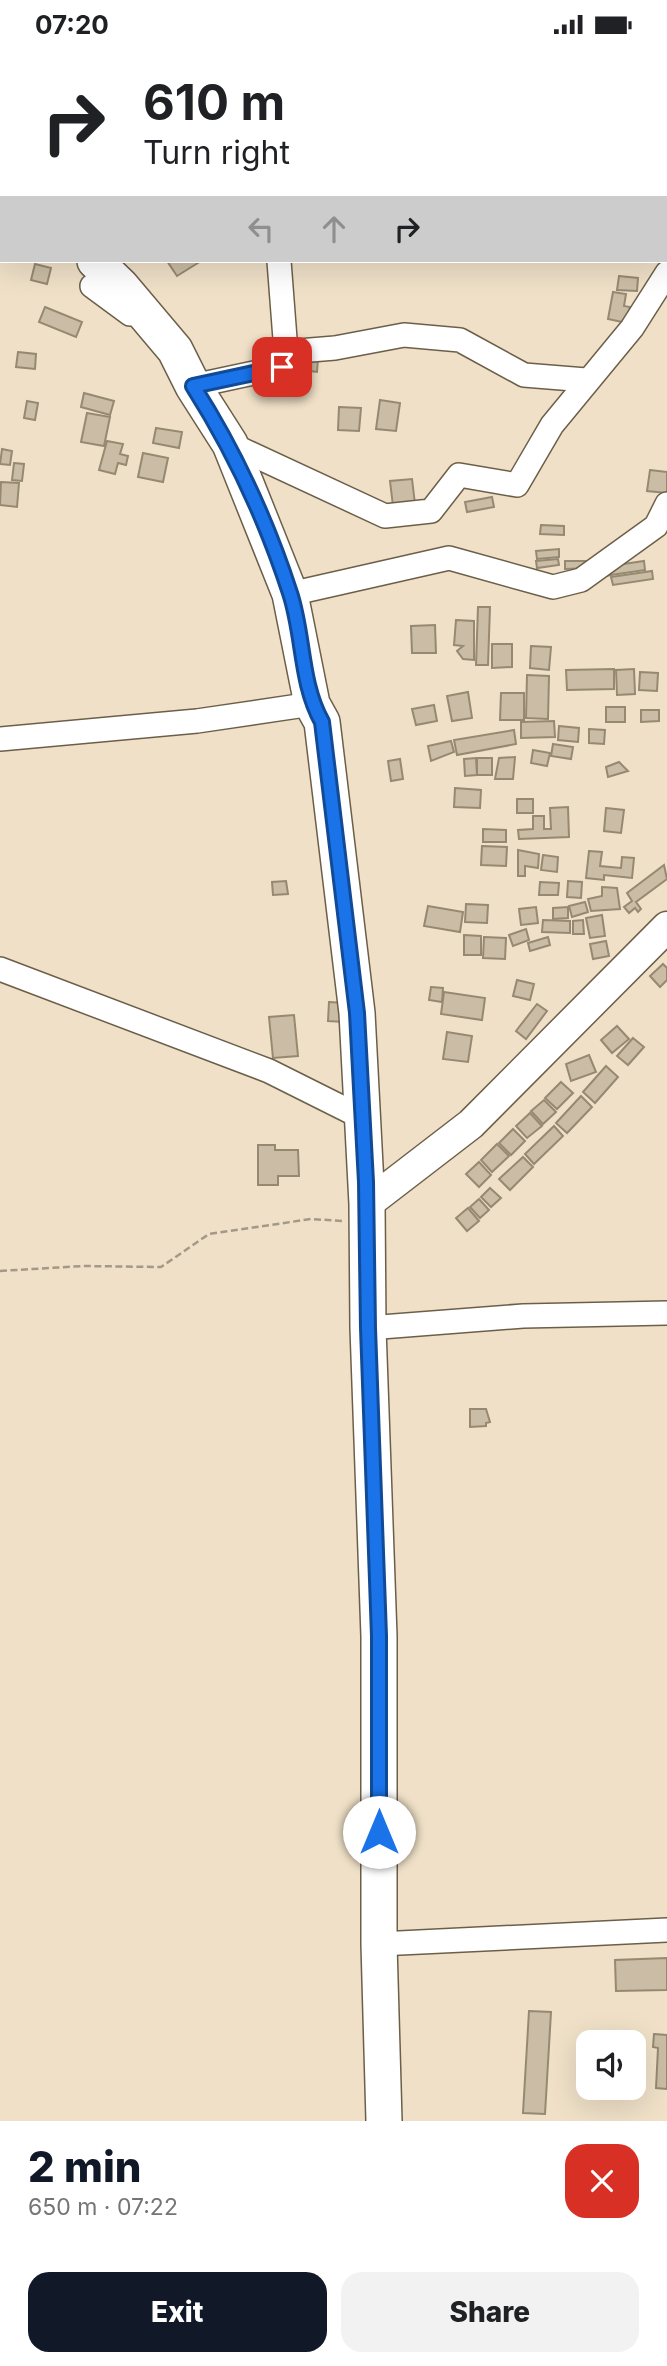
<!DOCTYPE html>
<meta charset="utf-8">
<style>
:root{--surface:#fff;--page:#f2f2f2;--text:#202124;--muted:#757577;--accent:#111827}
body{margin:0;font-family:Inter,sans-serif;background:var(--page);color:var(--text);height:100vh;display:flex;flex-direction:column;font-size:26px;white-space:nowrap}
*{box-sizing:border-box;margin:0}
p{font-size:23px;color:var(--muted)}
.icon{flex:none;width:38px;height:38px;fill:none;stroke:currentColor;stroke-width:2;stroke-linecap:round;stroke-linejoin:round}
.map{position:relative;height:2072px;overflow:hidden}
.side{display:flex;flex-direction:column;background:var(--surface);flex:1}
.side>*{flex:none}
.top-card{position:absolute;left:0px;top:0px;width:668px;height:214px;box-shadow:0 7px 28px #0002;background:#fff;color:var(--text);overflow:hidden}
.controls{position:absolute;left:576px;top:1981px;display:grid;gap:14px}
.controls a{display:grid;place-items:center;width:70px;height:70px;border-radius:14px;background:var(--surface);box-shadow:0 7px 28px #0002;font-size:35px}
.pin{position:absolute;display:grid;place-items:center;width:60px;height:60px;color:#fff;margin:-30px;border-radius:14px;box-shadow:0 4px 10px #0006}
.me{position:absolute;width:77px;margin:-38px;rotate:0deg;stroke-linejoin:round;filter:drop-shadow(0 0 5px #0008)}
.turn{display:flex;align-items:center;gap:24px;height:147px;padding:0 28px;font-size:32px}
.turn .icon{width:91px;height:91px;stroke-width:2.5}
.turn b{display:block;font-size:49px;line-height:60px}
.lanes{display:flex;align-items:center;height:66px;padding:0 28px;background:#0003;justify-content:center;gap:35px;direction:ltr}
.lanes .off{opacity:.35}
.round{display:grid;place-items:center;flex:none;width:74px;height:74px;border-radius:21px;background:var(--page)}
.head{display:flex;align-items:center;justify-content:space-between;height:119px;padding:0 28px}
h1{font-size:42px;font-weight:800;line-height:52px;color:var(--accent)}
.primary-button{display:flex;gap:14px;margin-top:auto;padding:14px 28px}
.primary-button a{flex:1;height:80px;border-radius:21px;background:var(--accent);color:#fff;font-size:28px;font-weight:800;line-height:80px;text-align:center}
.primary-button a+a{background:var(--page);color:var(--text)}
.status{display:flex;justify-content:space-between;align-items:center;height:49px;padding:0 35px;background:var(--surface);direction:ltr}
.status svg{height:19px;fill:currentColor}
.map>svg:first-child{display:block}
.building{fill:#cbbda5;stroke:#968972;stroke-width:2}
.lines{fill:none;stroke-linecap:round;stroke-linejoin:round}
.minor-casing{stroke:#6c5f49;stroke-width:26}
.major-casing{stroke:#6c5f49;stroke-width:33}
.highway-casing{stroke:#6c5f49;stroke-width:38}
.path{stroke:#a49987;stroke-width:2.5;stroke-dasharray:7 3.5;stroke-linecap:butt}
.minor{stroke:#fff;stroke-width:23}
.major{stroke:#fff;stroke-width:30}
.highway{stroke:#fff;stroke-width:35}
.route-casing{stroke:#114b97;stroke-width:18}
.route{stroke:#1a73e8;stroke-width:12}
</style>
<div class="status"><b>07:20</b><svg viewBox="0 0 49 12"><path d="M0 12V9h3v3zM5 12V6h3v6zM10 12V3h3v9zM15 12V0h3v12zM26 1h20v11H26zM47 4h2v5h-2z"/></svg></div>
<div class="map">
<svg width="667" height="2072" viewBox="0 0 667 2072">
<rect width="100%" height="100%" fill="#efe0c7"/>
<g class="building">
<path d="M167,212H201L177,227Z"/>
<path d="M35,215L51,219L47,235L31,231Z"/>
<path d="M619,227L638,229L637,242L617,241Z"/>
<path d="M613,243L626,245L624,257L630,258L627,274L608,270Z"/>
<path d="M45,258L82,273L76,288L39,273Z"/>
<path d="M18,303L36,305L35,320L16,318Z"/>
<path d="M303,308L318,309L317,323L301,321Z"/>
<path d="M84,344L114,352L110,366L81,358Z"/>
<path d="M380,351L400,354L396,382L376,380Z"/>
<path d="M27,352L38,354L35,371L24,369Z"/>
<path d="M339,358L361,359L359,382L338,381Z"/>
<path d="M87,364L110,368L104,397L81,393Z"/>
<path d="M156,379L182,383L179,399L153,394Z"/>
<path d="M107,392L123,395L120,405L128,407L126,416L118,414L115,425L99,421Z"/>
<path d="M2,400L12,402L10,416L0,415Z"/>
<path d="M143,404L168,409L163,433L138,428Z"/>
<path d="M14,414L24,415L22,432L12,431Z"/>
<path d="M650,421L667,423V444L647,442Z"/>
<path d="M412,430L415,455L393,457L390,432Z"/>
<path d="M1,433L19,434L17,458L0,456Z"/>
<path d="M492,448L494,458L467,463L465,453Z"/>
<path d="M541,476L564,477V486L540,485Z"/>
<path d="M559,500V508L537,510L536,502Z"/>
<path d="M558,510L559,516L537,519L536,512Z"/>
<path d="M565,512H589V519L565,520Z"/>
<path d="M644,512L645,521L604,527L603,518Z"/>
<path d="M652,522L653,530L613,536L611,528Z"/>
<path d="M478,558H490L488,616H476Z"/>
<path d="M456,571L474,572V611L463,610L457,602L463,597L454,596Z"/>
<path d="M435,576L436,604H412L411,577Z"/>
<path d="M492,595H512V618L492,619Z"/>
<path d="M531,597L551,598L549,621L530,619Z"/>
<path d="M614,620V640L567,641L566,621Z"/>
<path d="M634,620L635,645L617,646L616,621Z"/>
<path d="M640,623L658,624L657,642L639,641Z"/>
<path d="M527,626L549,627L548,670L526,669Z"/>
<path d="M468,643L472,669L452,672L447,647Z"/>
<path d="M501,644H524V671H500Z"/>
<path d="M434,656L437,672L416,676L412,660Z"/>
<rect x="606" y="658" width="19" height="15"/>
<path d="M641,661H659V672L641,673Z"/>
<path d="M554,672L555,688L521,689V673Z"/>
<path d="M559,677L579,679L578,693L558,691Z"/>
<path d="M589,680L605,681L604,695L589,694Z"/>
<path d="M514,681L516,695L457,706L454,691Z"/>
<path d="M451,692L454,703L431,712L428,697Z"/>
<path d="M553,695L573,698L571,710L551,707Z"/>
<path d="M533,701L550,704L547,717L531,714Z"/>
<path d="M515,708L513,730H495L499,709Z"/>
<path d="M476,709L477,726L465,727L464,710Z"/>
<rect x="477" y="709" width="15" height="17"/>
<path d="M400,710L403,730L391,732L388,712Z"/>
<path d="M619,713L628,722L608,728L606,718Z"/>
<path d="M455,739L481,741L480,759L454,758Z"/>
<rect x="517" y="750" width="16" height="14"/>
<path d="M568,758L569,788L519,790L518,781L533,780V767H544V780H551L550,759Z"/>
<path d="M606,759L624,761L621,784L604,782Z"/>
<path d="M483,780L506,781V793H483Z"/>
<path d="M482,797L507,798L506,817L481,816Z"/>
<path d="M518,801L539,805L538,819L525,817V827H518Z"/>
<path d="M589,802L602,803L600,817L621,819L622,808L634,809L632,829L604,826V831L586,829Z"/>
<path d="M543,806L558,808L557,823L541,821Z"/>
<path d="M664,816L667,830L636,853L641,860L638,863L635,859L629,864L624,858L632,852L627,844Z"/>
<path d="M286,832L288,845L273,846L272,833Z"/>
<path d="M568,832L582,833L581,849L567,848Z"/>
<path d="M540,833L559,834L558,846H539Z"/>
<path d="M602,838L617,839L620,860L591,862L588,850L602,847Z"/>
<path d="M585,853L588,863L572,868L569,857Z"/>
<path d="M466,855L488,856L487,874L465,873Z"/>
<path d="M428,857L463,863L460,883L424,877Z"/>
<path d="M536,858L538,874L521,876L519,860Z"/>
<path d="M568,858V869L553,870V859Z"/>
<path d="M602,866L605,887L590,889L586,869Z"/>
<path d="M543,871L570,872V884L542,883Z"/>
<path d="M583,871L584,885H573V872Z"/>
<path d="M526,880L529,891L513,897L509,886Z"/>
<path d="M464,886L481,887V906H464Z"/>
<path d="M484,888L506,889L505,910L483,909Z"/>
<path d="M548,888L550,896L530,902L528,894Z"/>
<path d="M606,892L609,907L593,910L590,895Z"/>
<path d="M663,915L667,919V931L660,938L650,927Z"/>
<path d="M517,931L534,935L530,951L513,947Z"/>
<path d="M431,938L443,939L442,953L429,951Z"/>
<path d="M444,943L485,949L482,971L441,965Z"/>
<path d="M329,953L345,954L344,973L328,972Z"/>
<path d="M537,955L547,962L526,990L516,982Z"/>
<path d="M294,966L298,1007L273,1009L269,968Z"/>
<path d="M617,977L629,990L612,1004L601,991Z"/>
<path d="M447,983L472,987L468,1013L443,1010Z"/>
<path d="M633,989L644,998L628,1016L617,1007Z"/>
<path d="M589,1006L596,1023L571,1032L566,1015Z"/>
<path d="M606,1017L618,1028L595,1054L583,1043Z"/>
<path d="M561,1033L573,1044L557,1060L545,1049Z"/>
<path d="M581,1047L592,1058L567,1084L556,1074Z"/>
<path d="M544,1051L556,1063L543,1075L531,1062Z"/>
<path d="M530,1064L542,1077L527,1089L516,1077Z"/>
<path d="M554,1077L563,1087L534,1115L525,1105Z"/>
<path d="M513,1080L525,1092L511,1106L499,1094Z"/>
<path d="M497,1095L509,1107L492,1123L481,1111Z"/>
<path d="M258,1096H275V1101H298L299,1127H278V1136H258Z"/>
<path d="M523,1108L533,1118L510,1141L499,1130Z"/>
<path d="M479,1113L491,1126L479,1138L466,1125Z"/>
<path d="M490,1139L501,1149L491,1158L481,1148Z"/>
<path d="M479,1150L489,1161L480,1169L470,1158Z"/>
<path d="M468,1159L479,1172L467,1182L456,1169Z"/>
<path d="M470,1360H486L490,1373L486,1374V1377L470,1378Z"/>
<path d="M667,1909V1941L616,1942L615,1911Z"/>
<path d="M529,1962L551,1963L545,2065L523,2064Z"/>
<path d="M654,1985L667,1986V2040L656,2039L658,1999L653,1998Z"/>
</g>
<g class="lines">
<defs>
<g id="minor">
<path d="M312,0L313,2"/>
<path d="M586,2L587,0"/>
<path d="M279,212L286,303"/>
<path d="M92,237L130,265"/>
<path d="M201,347L193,337L282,318L286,303L335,299L404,286L460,291L524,326L586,331"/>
<path d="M230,395L385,467L431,462L459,426L517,436L552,376L632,279L667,224"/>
<path d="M290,545L449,509L553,538L581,531L656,477L667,455"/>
<path d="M0,690L197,672L312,655"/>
<path d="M0,920L269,1022L363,1069"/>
<path d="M368,1279L523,1267L667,1264"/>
<path d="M379,1895L667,1881"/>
</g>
<path id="major" d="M367,1155L471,1075L667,878"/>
<g id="highway">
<path d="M0,131L2,132"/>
<path d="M95,212L121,237L175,301L193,337L230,395L290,545L312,655L322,673L357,964L367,1155L368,1279L379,1587V1895L384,2072"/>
</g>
</defs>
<use href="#minor" class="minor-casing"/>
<use href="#major" class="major-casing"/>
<use href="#highway" class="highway-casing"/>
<path class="path" d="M0,1222L83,1217L161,1218L209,1185L311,1170L342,1172"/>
<use href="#minor" class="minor"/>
<use href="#major" class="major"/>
<use href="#highway" class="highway"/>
</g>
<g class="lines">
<defs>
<path id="route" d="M282,318L193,337C233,400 267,473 290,544C304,586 300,634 322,673L357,964L366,1133L368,1279L379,1587V1783"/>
</defs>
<use href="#route" class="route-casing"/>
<use href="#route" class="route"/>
</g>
</svg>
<div class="controls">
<a><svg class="icon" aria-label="sound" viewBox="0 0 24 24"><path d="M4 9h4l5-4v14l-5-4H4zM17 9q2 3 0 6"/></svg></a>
</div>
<div class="pin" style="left:282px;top:318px;background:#d93025"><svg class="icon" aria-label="arrive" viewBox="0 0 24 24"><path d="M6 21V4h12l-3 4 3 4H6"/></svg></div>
<svg class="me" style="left:379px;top:1783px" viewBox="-20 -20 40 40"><circle r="19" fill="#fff"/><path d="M0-13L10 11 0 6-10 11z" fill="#1a73e8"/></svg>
<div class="top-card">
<div class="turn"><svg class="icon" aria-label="right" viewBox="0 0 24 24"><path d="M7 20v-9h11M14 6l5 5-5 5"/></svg><div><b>610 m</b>Turn right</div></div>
<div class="lanes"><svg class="icon off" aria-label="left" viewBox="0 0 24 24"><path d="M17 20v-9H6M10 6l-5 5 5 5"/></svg><svg class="icon off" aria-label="ahead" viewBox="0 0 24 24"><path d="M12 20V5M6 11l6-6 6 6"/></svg><svg class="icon" aria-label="right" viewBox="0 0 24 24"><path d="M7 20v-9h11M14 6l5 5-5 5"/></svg></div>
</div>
</div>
<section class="side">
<div class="head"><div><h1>2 min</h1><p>650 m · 07:22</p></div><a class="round" style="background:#d93025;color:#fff"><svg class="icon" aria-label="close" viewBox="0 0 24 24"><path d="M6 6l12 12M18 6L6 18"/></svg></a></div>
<div class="primary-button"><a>Exit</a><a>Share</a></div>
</section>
